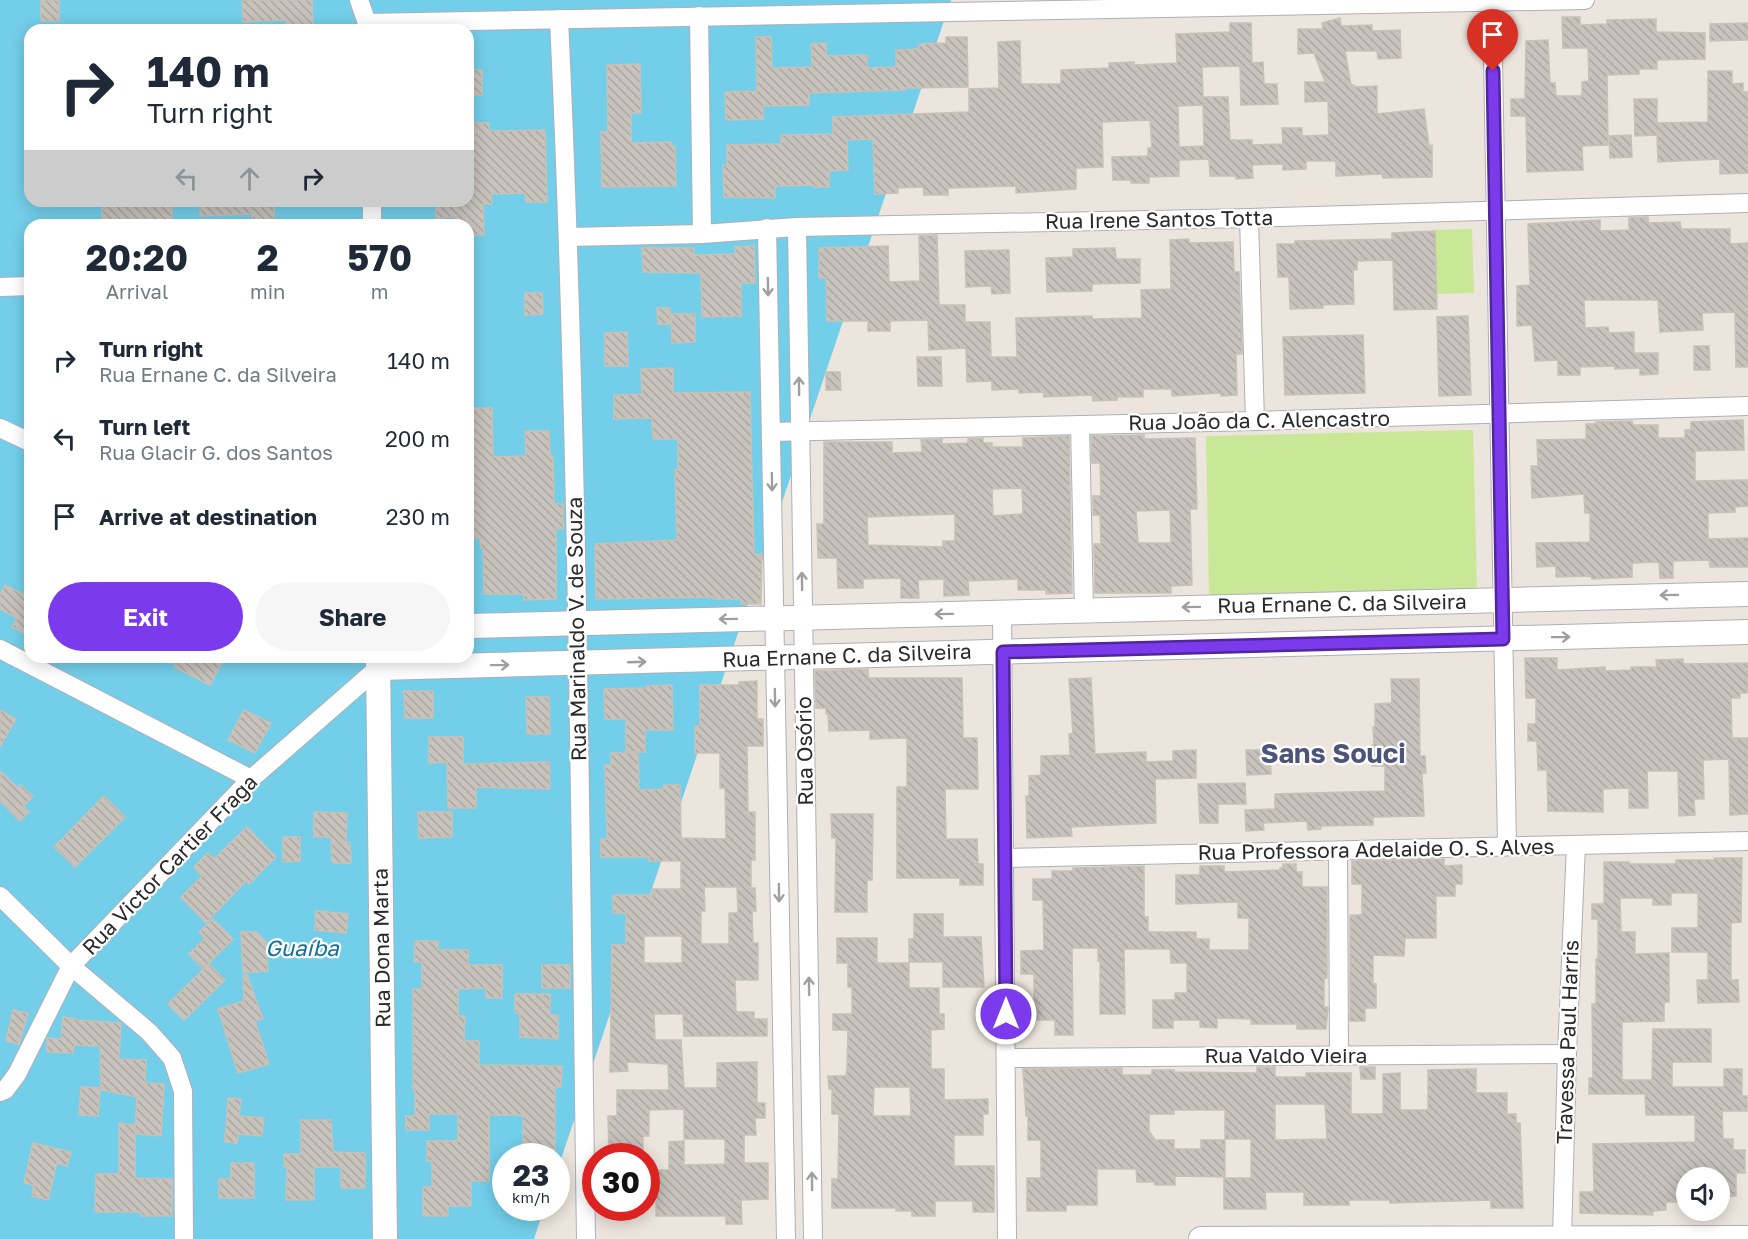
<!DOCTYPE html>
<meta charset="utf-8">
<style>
:root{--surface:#fff;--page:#f6f6f7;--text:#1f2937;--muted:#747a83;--accent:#7c3aed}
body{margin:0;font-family:"Golos Text",sans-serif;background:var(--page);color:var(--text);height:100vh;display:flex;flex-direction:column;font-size:22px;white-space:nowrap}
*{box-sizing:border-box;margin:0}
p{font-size:20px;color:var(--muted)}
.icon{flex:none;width:33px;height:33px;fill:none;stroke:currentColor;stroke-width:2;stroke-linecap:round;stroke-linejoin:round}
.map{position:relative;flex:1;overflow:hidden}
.drawer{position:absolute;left:24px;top:219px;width:450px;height:444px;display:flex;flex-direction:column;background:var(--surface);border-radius:18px;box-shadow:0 3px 15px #0003}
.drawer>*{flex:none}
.banner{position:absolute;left:24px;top:24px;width:450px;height:183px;border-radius:18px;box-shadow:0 3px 15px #0003;background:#fff;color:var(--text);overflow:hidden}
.controls{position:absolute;left:1676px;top:1167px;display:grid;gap:12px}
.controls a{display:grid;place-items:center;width:54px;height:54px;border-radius:50%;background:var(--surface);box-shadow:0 3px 15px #0003;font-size:30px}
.speed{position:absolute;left:492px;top:1143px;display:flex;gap:12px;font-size:30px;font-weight:700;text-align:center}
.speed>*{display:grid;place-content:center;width:78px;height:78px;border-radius:50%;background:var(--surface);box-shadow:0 3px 15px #0003;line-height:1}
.speed small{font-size:15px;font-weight:400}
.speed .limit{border:9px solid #d22;background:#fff;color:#111}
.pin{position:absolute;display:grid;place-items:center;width:51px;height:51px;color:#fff;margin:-62px -26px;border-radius:50% 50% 50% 0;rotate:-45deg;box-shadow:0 0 6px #0007}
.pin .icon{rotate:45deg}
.me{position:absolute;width:66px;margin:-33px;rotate:0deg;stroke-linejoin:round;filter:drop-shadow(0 0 4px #0008)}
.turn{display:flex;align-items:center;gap:21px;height:126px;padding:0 24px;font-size:27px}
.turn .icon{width:78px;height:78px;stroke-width:2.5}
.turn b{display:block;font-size:42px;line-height:51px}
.lanes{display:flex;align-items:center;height:57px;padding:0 24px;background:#0003;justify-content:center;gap:30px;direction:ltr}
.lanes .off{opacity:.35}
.eta{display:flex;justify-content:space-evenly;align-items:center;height:102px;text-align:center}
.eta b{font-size:36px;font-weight:700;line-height:42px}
.cta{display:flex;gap:12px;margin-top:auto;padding:12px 24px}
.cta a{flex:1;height:69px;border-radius:36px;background:var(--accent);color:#fff;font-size:24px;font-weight:700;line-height:69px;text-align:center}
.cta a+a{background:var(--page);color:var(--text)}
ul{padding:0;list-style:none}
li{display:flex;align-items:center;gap:18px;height:78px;padding:0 24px}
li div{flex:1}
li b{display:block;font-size:22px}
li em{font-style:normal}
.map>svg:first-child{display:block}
.pitch{fill:#c8e897}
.water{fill:#73ceea;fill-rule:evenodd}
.building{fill:url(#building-back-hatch);stroke:#c7c1b6;stroke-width:1.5;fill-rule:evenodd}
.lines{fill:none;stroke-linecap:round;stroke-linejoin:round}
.street-casing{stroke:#adb0ba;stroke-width:20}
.secondary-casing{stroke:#adb0ba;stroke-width:26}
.street{stroke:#fff;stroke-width:18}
.secondary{stroke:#fff;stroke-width:24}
.oneway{stroke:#9f9f9f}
.route-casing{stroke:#51269a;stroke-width:15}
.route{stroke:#7c3aed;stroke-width:10}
.labels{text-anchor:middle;stroke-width:4.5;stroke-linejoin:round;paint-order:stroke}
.street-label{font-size:21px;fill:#2a2a2a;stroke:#fff}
.water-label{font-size:22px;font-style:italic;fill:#126d97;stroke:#fff}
.district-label{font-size:27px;font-weight:bold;fill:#4c5579;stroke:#fff}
</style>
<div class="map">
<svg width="1748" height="1239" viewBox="0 0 1748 1239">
<defs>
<pattern id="building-back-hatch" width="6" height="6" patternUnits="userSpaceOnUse" patternTransform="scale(1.5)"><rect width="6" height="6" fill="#c7c2bc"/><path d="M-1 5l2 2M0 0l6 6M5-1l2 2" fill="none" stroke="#aba7a2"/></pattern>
</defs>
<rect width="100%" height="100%" fill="#ece5dd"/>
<g class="pitch">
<path d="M1472,229L1474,293L1437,294L1435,230Z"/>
<path d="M1473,430L1477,590L1209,596L1206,436Z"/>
</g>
<path class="water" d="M0,0H951L557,1171L556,1156H506V1208H544L534,1239H0ZM30,30H468V201H30ZM30,225H468V657H30Z"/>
<g class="building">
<rect x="41" y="0" width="18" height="21"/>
<path d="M242,0H312L313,30H286V20L243,22Z"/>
<path d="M1562,17H1580V25L1607,24V20L1656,19V32L1705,33V59L1657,60V69H1639V74L1607,75L1608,145L1582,146L1583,170L1527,172L1526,116H1511V99H1525L1526,41L1548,40L1550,83H1555L1556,96H1582V82L1589,81L1588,48H1563Z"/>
<path d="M1340,18L1341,26L1372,25V31L1400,30L1401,58L1378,59L1377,51H1345L1351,85H1354V87L1377,86V114L1424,109L1429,146L1432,145V177L1383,178L1382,174L1336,176V161H1306V169L1283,170V164L1252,165L1253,178L1236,179V176H1210L1209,159L1179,160V176L1149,177V183H1131V180H1113L1112,157L1148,156V148H1152L1150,120L1102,122L1103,167L1076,168V189L1016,193V186L948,188V195H924L923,187L898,188V193L875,194L873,139L847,140L848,170L829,171V187H814V185L775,186V198L724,197L723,165H727V145L781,144V135L833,134V117L969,112V89L999,88L998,42L1020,41L1021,84H1061V70L1109,68V63L1134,62V65L1177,63L1176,34L1230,32V23H1251L1252,63L1263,62L1264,84H1277L1278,104L1241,105L1240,66L1202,67L1203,97H1228L1230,140H1252V145L1283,144L1282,128H1302V136L1329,135L1328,101L1305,102V82H1325L1314,53L1298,54V29H1323L1322,23ZM1203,105L1204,146L1179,147L1178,106Z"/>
<path d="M1748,23V40L1710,41V24Z"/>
<path d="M756,37H771L772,68L812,67L811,44L826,43V56L867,55V68L896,67V50L919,49V44L946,43V37H967L968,87L906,88V90L809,93V105L763,106V119L726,120L725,92L757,91Z"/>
<path d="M640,64L641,113H631V143L671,142V146H675L676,186L602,187L601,132H608L607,65Z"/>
<rect x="468" y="70" width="14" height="25"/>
<path d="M1708,71H1732V84L1743,83V92H1748V173L1720,174V159L1658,162L1657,135L1635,136L1634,99H1657V123L1708,122Z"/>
<path d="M474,123H489V131L545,130L547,202H526L525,193L491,194L492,204H483L484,235H468V225H457V217L436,218V201H468V135H475Z"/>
<path d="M1631,135L1632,157L1610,158L1609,136Z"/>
<path d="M102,201H172V225H153L152,219L102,220Z"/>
<path d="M200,201H274V225H253L252,214L200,216Z"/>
<path d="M1648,217V223L1680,222L1681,229H1730V244L1748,243V367H1736L1735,312L1702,313L1703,330L1660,332L1658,300H1584L1585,328L1608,327L1609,333L1634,332V353H1658V374L1640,375V368L1615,369V366L1580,367V375H1558V360L1535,361L1532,325L1517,326V286L1530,285L1528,224L1600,220V231L1629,230V218Z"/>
<path d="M1435,231L1437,309L1394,310L1393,260L1357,261V270H1353L1354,304L1323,305V308L1290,309L1289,277H1278L1277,244H1295V241L1392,239V233Z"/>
<path d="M937,235L939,305H965V322H990L991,357H1017L1016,318L1092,316V319L1142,318L1141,290L1171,289L1170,240L1189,239V243L1233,242L1234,272H1239L1242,345V354H1236L1237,395L1221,396V393L1172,396V389H1143V397H1117V400L1093,401L1092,395L1044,397L1043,392L1019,393V389L992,390V381L967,382L966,348L929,350L928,320L890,321V331H868V321H827L826,278H819V248L888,246L889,282L920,281L919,236Z"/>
<path d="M754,246L755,283H741V316L702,317L701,273L643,272L642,248H694V255L735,254V247Z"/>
<path d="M1115,248L1116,259H1140V283L1092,284V291L1047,292L1046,258L1073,257V249Z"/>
<path d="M1009,250L1010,293L992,294L991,286L966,287L965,251Z"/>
<path d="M525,293H542L543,314L525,315Z"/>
<path d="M657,308H670V324H658Z"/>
<path d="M671,314H695V342L672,343Z"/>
<path d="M1468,316L1471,395L1439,396L1437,317Z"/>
<path d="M627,332L628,366H605V333Z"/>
<path d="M1363,335L1365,393L1285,395L1283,337Z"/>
<path d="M1694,346H1709L1710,370H1694Z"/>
<path d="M917,357H941L942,386H918Z"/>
<path d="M673,368V393L750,392L754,554H762L761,604H741V599H714V597L596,599L595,544L677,540L675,470H678V439H653L652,418L614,419V395L642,394L641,369Z"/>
<path d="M826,372H840L841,390H826Z"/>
<path d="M468,408H492L493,457L526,456L525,431H549L550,456H553L554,504H563V529H556V599L524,600V594H484L483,548H481L480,538L468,539Z"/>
<path d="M1743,420L1744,450L1695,451V481L1748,480V506L1735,507V512L1708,513V539L1748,538V567H1710L1709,560L1673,561V578H1660L1659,562L1632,563V577L1592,579L1591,576L1556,577V566L1537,567L1536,543L1590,542V513H1585L1584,494L1532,498L1531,466H1538L1537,440L1586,439V424H1596V422L1632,421L1633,425H1658V438H1685V430H1691V422Z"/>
<path d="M1144,435V439L1195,438L1197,509H1190L1192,585L1171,586V593H1095L1094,544H1101L1100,515H1093V496H1101L1100,463H1092L1091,436ZM1170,510L1171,543H1138L1136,511Z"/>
<path d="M1069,436L1072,593L1046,594V590H1018V579L968,581L969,595L944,596V579L918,580L919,598H901V578L863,579V588H838L837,558H818L817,524H824V442H892V453L922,452L921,440L942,439V444L968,443V439L983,438V443H992V447H1023V438ZM1022,488L1023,514L993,516L992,489ZM955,514V541H943V547L868,545L867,517Z"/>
<path d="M5,585L28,597L30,593V636L12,627L17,618L0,609V594Z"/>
<path d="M179,657H225L210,685L174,667Z"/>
<path d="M1525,658H1557V670L1605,667V671L1631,670V667H1657L1656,660L1683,659V664L1748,663V693H1740V698H1731L1732,738H1748V814L1730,815L1729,759L1703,760L1704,799H1694L1695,815L1679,816L1678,771H1647L1648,808H1629V788L1603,789V812L1548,811L1547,770H1538L1537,741H1528V724H1536V698H1526Z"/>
<path d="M868,669V678H962L963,738H977L978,789H945L946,839H977L978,864H983V885H960V878H897V787H907V738L870,739V730L829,731L828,714H826V708H816L815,671Z"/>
<path d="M1091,678L1095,754L1146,752V762L1173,761V751L1196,750V778L1155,779L1156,823L1071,827L1072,836L1027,838L1026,796H1029V776L1041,775V756L1070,755L1069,734L1073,733L1069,679Z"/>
<path d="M1391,679H1419L1420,756H1425L1426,773H1422L1424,816L1373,817V825L1321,826V829L1308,830L1307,821L1263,823L1264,830L1246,831L1245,810L1275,809V794L1385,791V766H1372V745H1374L1373,727H1375V704L1392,703Z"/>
<path d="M757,681V719H763V746H747L748,812H755V860H751V888H755L756,911H752L753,943H758V980H735L736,1012H754V1019H767V1036H684L683,1014H654L655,1040H681L684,1088H717V1063L757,1062V1103H765V1118H755L756,1135H744V1163H768V1199L741,1200L742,1224H726V1216H656V1200H646V1170H669V1142L684,1141V1165L725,1164V1139H684V1109L649,1110V1136H643V1156H609L608,1116H617V1090H669L668,1064L627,1062L628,1071L610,1072L612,945H626V913H613V895H652V889H681V861H649V857H601V839H607L605,765H611V753H638L639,790L664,789V785H680L681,838L726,839L725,788H720V753H695V726H700V685H739V682ZM704,887H737L738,913H729V944H701V911H705ZM644,936H682V963H644Z"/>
<path d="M672,685L673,730H645V752H626V719H605L604,689L646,688V686Z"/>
<path d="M404,691H433V718H405Z"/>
<path d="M526,697H549L550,734H527Z"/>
<path d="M0,710L16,719L0,747Z"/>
<path d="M244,710L271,723L255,753L228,740Z"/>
<path d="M429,737H463V764L549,762L550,789L476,787V808H448L447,762L429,763Z"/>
<path d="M1246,750H1270L1271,774L1247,775Z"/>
<path d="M0,771L18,788L21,785L33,797L23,806L29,812L20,821L0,801Z"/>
<path d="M1245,783L1246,804H1218V823H1200L1198,784Z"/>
<path d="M104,796L125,817L75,867L54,847Z"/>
<path d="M314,812L347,813L346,843H350L351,863H332L331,837H314Z"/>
<path d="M418,812H452V837L419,838Z"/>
<path d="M831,814H873L872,880H867V912H835L836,838H832Z"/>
<path d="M247,827L276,857L249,884L246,881L206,923L181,897L202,876L194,867L208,853L214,859Z"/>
<path d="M283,837H300V861L283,862Z"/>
<path d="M1714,858H1742L1741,922L1731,923V980H1738L1739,1002L1698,1003L1697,980H1708V952H1672V928H1698V893H1671V905H1653V898H1620L1621,932H1635V954L1669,953V1002H1664V1021L1622,1022V1080H1652L1653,1029H1711V1062H1672V1087H1724V1069H1742V1096H1747V1111H1722L1723,1139H1733V1150H1745V1173H1736V1196L1719,1197V1178H1686V1202H1666V1210L1653,1211V1215L1580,1213V1192H1594L1593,1144L1695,1142V1115H1646L1645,1094H1589V1078H1593L1592,1004H1596V959H1598V919H1592V904H1604V862H1629V864H1676V860H1714Z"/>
<path d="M1444,859V866L1462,865V884H1455V896H1436V938H1405L1404,956L1373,955V984H1376V1008H1365V1021H1350V915H1362V884H1352V861Z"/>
<path d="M1283,864H1296V872H1302V887H1327V978H1324V1007H1328L1326,1029H1297V1024H1251V1019L1217,1018V1028L1200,1027V1020H1173V1028H1153V1000H1175V993H1187V963H1171L1170,949H1124L1125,1014H1100V961H1098V948H1072L1073,1035H1055V1020H1037V1009H1034V974H1021V951L1044,950L1043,900H1033V879H1052V871H1073V868L1144,866V917H1148V932H1196V939H1209V950H1249V918H1238V902L1176,904V875H1200V866H1224V872L1256,871L1280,870V868H1283Z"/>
<path d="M316,911L348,914L346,933L315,930Z"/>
<path d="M914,914H943V937H981L984,987H943V962H909V939H914Z"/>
<path d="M213,919L233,939L203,969L189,954L205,938L199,932Z"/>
<path d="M241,932H256L266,941L268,971L243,973Z"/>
<path d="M837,938H877V963H909V988H939V1014H944V1029L931,1030V1069H944V1100L988,1099V1114H983V1135H954V1166H994V1212H973V1201H935V1216H912V1211H896V1208H832V1179H838L839,1114H832V1089H829L828,1076H846L847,1068L848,1030H833V1014H852V987H848V963H837ZM874,1087H910L911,1116H873Z"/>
<path d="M415,941H438V950H468V965H502V998H486V988L458,989V1016H465L464,1041H479V1065L562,1066L561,1087H555V1156H523V1115H489V1181H471V1206H448V1216H423V1187H432V1161H427V1141H458V1114H429V1130H406V1116H415V1090H413V989H422V962H414Z"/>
<path d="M209,964L225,980L184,1020L168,1004Z"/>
<rect x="542" y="965" width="28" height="23"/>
<path d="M247,975L263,1019L255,1021L269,1064L238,1073L218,1009L244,1001L243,976Z"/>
<path d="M515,994H550V1015H558V1039L520,1037V1013H515Z"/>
<path d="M13,1010L28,1013L19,1044L6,1041Z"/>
<path d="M63,1017L76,1019V1020L121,1023L119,1059L146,1060L145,1083L164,1084L161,1136L135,1134V1178L172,1179V1216H141V1212H95L96,1174H119V1123L135,1125V1131L137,1097L101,1090L100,1046L74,1045L73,1053L47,1052V1038L61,1039Z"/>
<path d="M1257,1067H1275V1077H1306V1073H1351V1114H1383V1074L1400,1073V1110H1428V1070L1476,1069V1093H1507V1114H1516V1123H1520L1523,1208H1491V1200L1390,1203L1389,1200H1349V1205H1304V1192H1265L1266,1209H1224V1178H1251V1139H1225V1110H1174V1114H1149V1131L1155,1140H1174V1149H1201V1140H1225V1177L1175,1176V1185H1155V1182H1137L1136,1169H1097V1205H1066V1211H1027V1178H1041V1140H1028V1116H1026L1023,1069L1122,1068V1075H1152V1070H1174V1072L1257,1073ZM1275,1104H1325L1327,1139L1275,1140Z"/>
<path d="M1360,1067H1375V1079H1361Z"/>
<path d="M81,1087L100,1088L98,1116L79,1115Z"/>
<path d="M228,1098L241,1099L239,1116L264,1118L262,1136L238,1134L237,1143L225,1142Z"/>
<path d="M301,1120H331L333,1152L365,1153V1188H341V1167H314V1200H286L287,1166L284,1167V1154H301Z"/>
<path d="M33,1143L71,1152L67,1166L57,1163L48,1200L32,1196L34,1185L24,1183Z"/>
<path d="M231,1163H254V1198H219V1179H231Z"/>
</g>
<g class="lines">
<defs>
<g id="street">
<path d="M359,0L367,23V30"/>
<path d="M1492,2L1507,846"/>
<path d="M699,16L702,234"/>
<path d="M559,19C578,425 580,832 586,1239"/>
<path d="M367,23L1585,0"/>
<path d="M372,201V225"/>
<path d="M1249,218L1255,421"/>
<path d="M797,227L813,1239"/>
<path d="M767,228L786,1239"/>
<path d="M569,237L702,234L797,227L1249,218L1748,203"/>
<path d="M0,287L30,286"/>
<path d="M1080,425L1084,610"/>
<path d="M0,428L30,442"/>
<path d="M771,432L1255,421L1748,406"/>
<path d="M1002,612L1007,1239"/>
<path d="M0,649L251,779"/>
<path d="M1338,851L1339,1056"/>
<path d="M1005,858L1748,841"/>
<path d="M0,896L71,966L149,1032L172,1058L183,1091L184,1239"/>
<path d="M1006,1058L1567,1054"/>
<path d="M0,1092L5,1090L17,1074L71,966L251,779L378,668"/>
<path d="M1562,1238L1567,1054L1576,845"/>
</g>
<g id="secondary">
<path d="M468,626L1748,594"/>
<path d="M378,657L385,1239"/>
<path d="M378,668L1748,632"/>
<path d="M1201,1239L1748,1238"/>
</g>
</defs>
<use href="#street" class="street-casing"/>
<use href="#secondary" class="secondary-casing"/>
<use href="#street" class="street"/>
<use href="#secondary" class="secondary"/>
</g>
<defs><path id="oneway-shaft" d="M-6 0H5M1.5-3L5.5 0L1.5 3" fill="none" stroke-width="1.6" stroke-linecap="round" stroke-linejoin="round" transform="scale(1.5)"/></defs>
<g class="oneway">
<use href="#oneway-shaft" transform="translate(768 287) rotate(89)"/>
<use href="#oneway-shaft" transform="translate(799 386) rotate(-91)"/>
<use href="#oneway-shaft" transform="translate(772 482) rotate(89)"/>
<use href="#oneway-shaft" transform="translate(802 581) rotate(-91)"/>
<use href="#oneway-shaft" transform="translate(1669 595) rotate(179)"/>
<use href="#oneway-shaft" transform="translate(1191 607) rotate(179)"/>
<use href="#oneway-shaft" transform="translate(944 614) rotate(179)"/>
<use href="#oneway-shaft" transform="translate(728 619) rotate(179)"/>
<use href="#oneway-shaft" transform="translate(1561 637) rotate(-1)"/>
<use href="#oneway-shaft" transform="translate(637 662) rotate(-2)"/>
<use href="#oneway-shaft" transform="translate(500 665) rotate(-1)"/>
<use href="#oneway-shaft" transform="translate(775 698) rotate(89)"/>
<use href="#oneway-shaft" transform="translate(779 893) rotate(89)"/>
<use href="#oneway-shaft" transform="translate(809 986) rotate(-91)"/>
<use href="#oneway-shaft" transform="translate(812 1181) rotate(-91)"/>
</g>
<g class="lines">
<defs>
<path id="route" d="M1006,1014L1003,652L1503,639L1493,71"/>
</defs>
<use href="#route" class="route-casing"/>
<use href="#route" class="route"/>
</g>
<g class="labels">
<g class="street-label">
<text transform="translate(1159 220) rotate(-1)" y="7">Rua Irene Santos Totta</text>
<text transform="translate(1259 421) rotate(-1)" y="7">Rua João da C. Alencastro</text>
<text transform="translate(1342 604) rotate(-1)" y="7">Rua Ernane C. da Silveira</text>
<text transform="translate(577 629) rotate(-91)" y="7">Rua Marinaldo V. de Souza</text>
<text transform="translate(847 656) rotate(-2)" y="7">Rua Ernane C. da Silveira</text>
<text transform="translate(805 751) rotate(-91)" y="7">Rua Osório</text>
<text transform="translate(1376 850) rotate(-1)" y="7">Rua Professora Adelaide O. S. Alves</text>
<text transform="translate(170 865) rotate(-46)" y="7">Rua Victor Cartier Fraga</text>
<text transform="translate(382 948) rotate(-91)" y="7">Rua Dona Marta</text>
<text transform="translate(1568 1042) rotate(-88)" y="7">Travessa Paul Harris</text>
<text x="1286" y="1063">Rua Valdo Vieira</text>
</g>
<g class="water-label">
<text x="302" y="956">Guaíba</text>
</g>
<g class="district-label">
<text x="1333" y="763">Sans Souci</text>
</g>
</g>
</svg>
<div class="controls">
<a><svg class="icon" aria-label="sound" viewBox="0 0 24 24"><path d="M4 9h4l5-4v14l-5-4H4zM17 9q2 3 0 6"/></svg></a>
</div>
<div class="speed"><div>23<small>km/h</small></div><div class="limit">30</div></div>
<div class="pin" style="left:1493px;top:71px;background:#d93025"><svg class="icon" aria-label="arrive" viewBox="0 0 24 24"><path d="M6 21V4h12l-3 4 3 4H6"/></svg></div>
<svg class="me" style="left:1006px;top:1014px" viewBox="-20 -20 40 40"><circle r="17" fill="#7c3aed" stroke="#fff" stroke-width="3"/><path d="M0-11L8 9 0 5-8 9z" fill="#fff"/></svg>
<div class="banner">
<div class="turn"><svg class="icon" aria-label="right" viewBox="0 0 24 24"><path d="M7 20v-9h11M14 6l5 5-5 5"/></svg><div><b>140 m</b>Turn right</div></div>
<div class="lanes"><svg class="icon off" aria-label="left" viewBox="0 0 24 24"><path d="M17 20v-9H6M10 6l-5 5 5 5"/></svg><svg class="icon off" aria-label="ahead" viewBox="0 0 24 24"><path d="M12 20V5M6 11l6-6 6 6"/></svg><svg class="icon" aria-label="right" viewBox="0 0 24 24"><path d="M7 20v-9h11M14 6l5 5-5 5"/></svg></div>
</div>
<section class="drawer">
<div class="eta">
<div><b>20:20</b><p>Arrival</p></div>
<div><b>2</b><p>min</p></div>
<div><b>570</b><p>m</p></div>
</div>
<ul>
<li><svg class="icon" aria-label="right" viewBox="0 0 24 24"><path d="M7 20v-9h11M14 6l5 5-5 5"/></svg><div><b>Turn right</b><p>Rua Ernane C. da Silveira</p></div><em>140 m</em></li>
<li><svg class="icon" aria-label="left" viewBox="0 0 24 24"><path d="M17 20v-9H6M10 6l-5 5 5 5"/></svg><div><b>Turn left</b><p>Rua Glacir G. dos Santos</p></div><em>200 m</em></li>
<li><svg class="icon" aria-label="arrive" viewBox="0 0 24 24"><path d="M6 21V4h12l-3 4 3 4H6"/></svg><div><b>Arrive at destination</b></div><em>230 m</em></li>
</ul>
<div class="cta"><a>Exit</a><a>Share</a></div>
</section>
</div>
